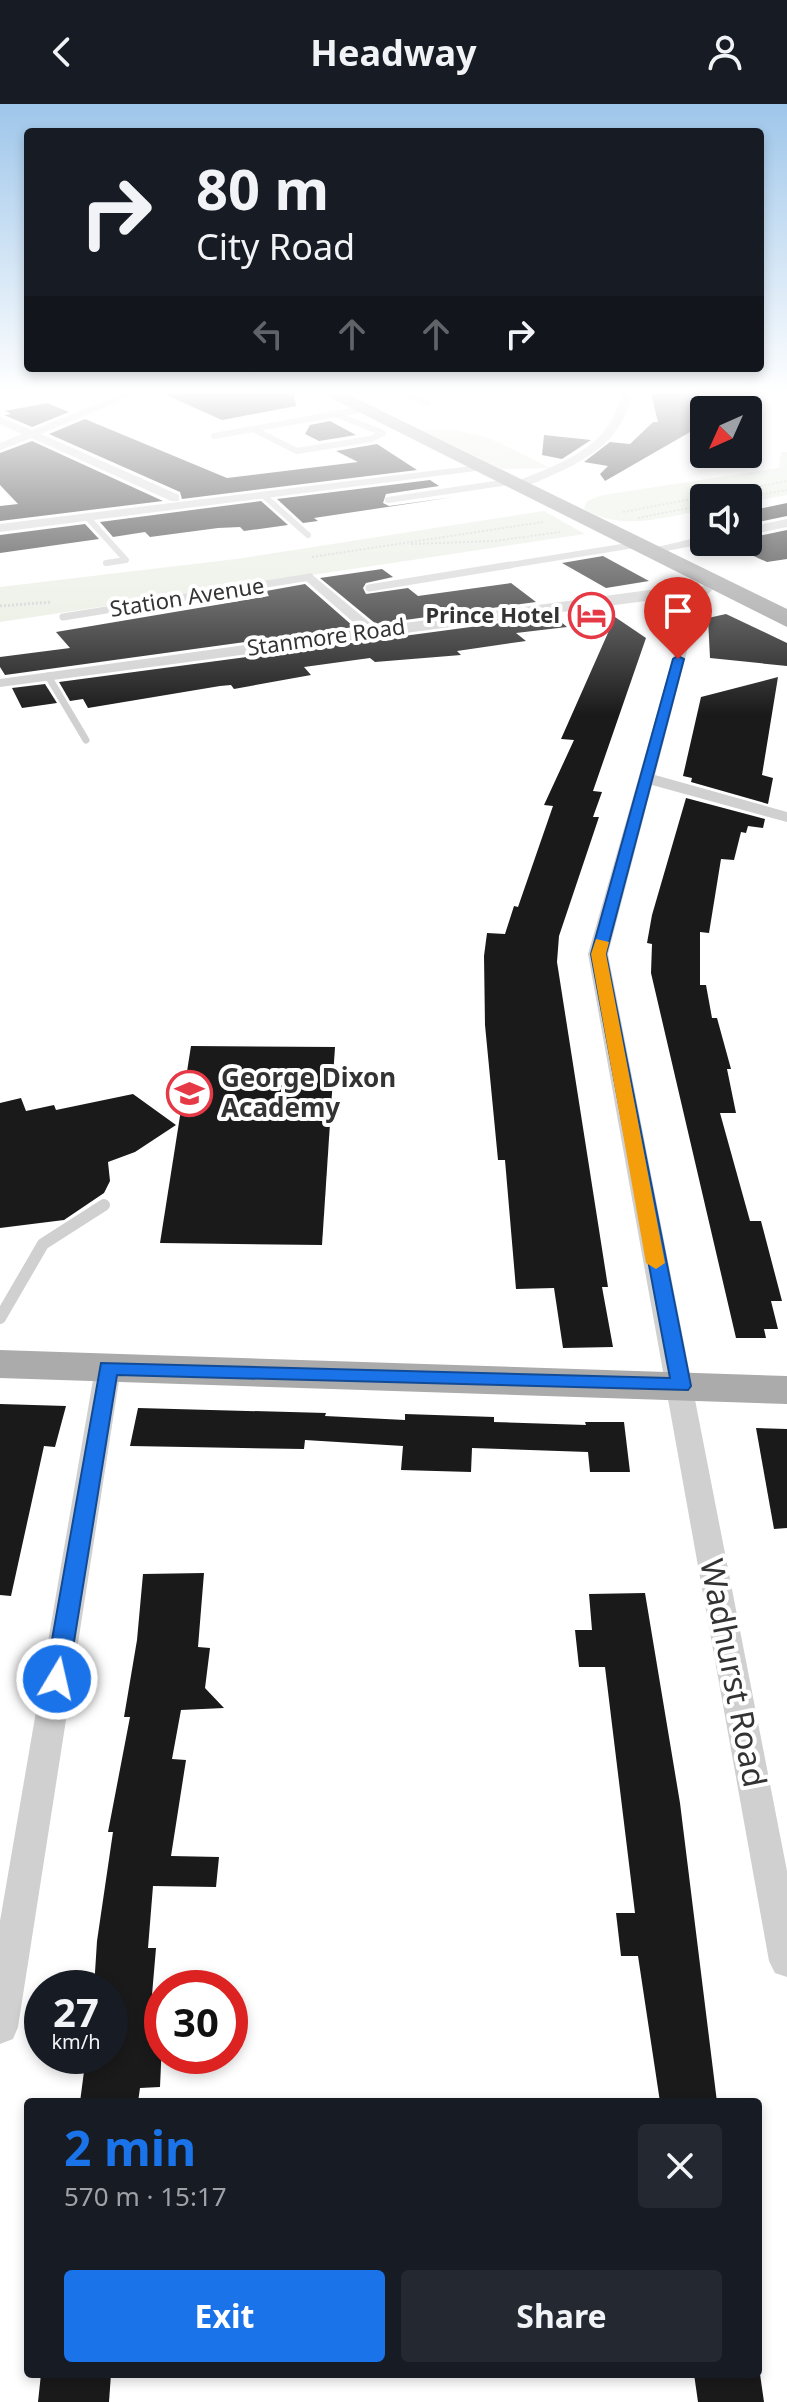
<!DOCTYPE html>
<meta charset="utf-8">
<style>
:root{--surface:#171b24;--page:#242831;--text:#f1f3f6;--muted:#9ea1a6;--accent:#1a73e8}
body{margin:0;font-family:"Noto Sans",sans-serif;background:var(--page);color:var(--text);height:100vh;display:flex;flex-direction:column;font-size:30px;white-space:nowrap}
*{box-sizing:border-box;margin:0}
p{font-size:26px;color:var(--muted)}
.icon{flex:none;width:44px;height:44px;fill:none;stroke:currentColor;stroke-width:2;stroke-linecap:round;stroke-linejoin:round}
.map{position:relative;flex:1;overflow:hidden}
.side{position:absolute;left:24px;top:1994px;width:738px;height:280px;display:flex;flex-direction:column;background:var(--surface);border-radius:8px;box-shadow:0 4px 12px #0003}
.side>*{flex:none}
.guide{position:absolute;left:24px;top:24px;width:740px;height:244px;border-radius:8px;box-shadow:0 4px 12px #0003;background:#171b24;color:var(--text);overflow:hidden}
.needle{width:52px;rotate:225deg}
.tools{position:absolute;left:690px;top:292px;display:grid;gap:16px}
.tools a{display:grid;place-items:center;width:72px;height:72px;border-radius:8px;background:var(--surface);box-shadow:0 4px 12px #0003;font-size:40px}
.speed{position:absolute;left:24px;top:1866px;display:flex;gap:16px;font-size:40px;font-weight:700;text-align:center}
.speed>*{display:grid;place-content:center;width:104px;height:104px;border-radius:50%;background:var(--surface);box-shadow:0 4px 12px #0003;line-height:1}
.speed small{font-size:20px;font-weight:400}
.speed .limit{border:12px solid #d22;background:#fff;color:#111}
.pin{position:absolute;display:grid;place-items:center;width:68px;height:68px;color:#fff;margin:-82px -34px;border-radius:50% 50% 50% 0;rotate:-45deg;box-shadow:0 0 8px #0007}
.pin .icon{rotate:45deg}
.me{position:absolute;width:88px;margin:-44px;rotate:9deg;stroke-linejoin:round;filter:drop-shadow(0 0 6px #0008)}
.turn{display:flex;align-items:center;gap:28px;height:168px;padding:0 40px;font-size:36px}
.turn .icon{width:104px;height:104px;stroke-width:2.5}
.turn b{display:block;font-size:56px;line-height:68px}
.lanes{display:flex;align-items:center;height:76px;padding:0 40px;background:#0003;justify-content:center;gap:40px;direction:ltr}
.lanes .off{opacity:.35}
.round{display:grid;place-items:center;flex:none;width:84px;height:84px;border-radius:8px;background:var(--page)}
.summary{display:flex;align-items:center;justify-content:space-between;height:136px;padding:0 40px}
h1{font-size:48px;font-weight:700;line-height:60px;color:var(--accent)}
.action{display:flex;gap:16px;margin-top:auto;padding:16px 40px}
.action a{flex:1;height:92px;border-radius:8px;background:var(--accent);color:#fff;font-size:32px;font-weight:700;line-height:92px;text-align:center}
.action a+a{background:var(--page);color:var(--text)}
header{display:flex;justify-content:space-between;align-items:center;height:104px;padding:0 40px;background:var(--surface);font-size:36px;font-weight:700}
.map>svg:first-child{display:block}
.green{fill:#e6ecdf}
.building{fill:#1a1a1a}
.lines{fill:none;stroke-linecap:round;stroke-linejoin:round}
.path-far1{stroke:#cdcdcd;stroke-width:2;stroke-dasharray:2 2;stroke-linecap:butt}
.path{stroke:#cdcdcd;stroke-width:3;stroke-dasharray:2 2;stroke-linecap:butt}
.lane-far2{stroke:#d0d0d0;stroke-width:6}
.lane-far1{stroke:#d0d0d0;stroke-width:7}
.lane{stroke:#d0d0d0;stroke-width:12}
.street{fill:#d0d0d0;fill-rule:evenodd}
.primary{fill:#ababab;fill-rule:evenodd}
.highway{fill:#9a9a9a;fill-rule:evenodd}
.route{fill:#1a73e8;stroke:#114b97;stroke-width:2}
.slow{fill:#f59e0b}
.labels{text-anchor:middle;stroke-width:8;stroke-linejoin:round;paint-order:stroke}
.far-street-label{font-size:22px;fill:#333;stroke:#fff}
.far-poi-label{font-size:22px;font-weight:bold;fill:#333;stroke:#fff;text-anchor:end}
.poi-label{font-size:26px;font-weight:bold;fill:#333;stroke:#fff;text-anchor:start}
.near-street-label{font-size:32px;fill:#333;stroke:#fff}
</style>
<header><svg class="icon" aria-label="back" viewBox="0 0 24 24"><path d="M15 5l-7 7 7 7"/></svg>Headway<svg class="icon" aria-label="person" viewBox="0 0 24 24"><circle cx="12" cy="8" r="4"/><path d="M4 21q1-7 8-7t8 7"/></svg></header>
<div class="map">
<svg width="787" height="2298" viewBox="0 0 787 2298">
<rect width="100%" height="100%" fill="#fff"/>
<g class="green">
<path d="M452,325L489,334L550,364L502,365L421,326Z"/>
<path d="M781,348H787V391L748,398V394H704V406C664,413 622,428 584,405L587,397L603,391L779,364Z"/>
<path d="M544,407L585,430L0,518V483L236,455Z"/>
</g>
<g class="building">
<path d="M164,290H294L296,302L222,316Z"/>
<path d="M651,290H699L702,314H696L697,319L704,320L605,377L600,370L608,362L584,358L610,338L630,340L653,318H658Z"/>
<path d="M47,299L69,308L32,323L4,311L11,310L5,307Z"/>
<path d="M85,315L227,374L358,358L336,347L377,340L417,366L182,395L180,388L49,330Z"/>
<path d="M330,317L356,331L319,337L305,330L310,321Z"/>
<path d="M544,331L591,336L562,355L542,351Z"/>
<path d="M32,337L163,397L0,417V402L18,400L0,381V349Z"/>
<path d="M430,376L439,382L386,390L383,399L389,402L454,393L314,414L318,417L303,419L277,395Z"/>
<path d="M261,397L288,421L244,427L240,423L218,424L150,433L145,428L113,433L100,418Z"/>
<path d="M787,399V412L748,420V407Z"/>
<path d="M85,420L99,435L0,449V431Z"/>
<path d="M787,426V455L767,458L723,438H748V434Z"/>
<path d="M603,452L649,477L606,484L562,459Z"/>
<path d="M382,465L393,473L366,479L363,484L366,490L408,484L418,492L511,479L536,498L376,520L320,474Z"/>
<path d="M305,480L354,523L5,571L0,563V553L70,544L56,528L269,492L266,487Z"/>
<path d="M726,510L787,539V562L710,554L708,514Z"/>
<path d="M554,512L567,523L516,529L526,537L457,547L461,551L375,558L370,554L304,563L311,571L234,585L231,581L220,582L88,604L83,595L70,597L59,578Z"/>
<path d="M615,513L646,534L593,687L602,688L593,713H599L559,832L557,858L608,1183H602L613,1243L563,1244L554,1184L516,1185L505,1056H498L485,921L484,852L487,829L505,830L514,802L518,803L553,702L544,701L574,636L561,635Z"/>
<path d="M778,573L762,671L773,674L768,700L691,678L692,674L683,672L701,593Z"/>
<path d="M45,580L57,599L22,604L12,584Z"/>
<path d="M686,694L765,715L763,724L748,722L746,729L741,728L734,756L721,755L709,829L700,828V881H706L712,914H717L731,965H727L736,1009H720L750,1117H761L782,1197H771L778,1225H764L766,1234H736L651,869L652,840L647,839L652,811Z"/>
<path d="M191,942L335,943L322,1141L160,1139Z"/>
<path d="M133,990L176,1021L135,1048L108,1058L110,1077L104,1089L64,1116L0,1124V999L21,994L26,1007L54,1001L56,1006Z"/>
<path d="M0,1300L66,1302L55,1343L44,1342L11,1492L0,1491Z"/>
<path d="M138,1304L326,1309L325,1312L405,1316V1310L494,1313V1318L586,1321L585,1318H624L630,1368H590L588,1348L472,1344L471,1368L401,1366L403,1342L305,1336L304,1345L130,1342Z"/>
<path d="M756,1324L787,1325V1424L774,1425Z"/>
<path d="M204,1469L198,1543L210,1544L205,1584L224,1604L181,1606L172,1655L186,1656L171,1752L219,1753L216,1783L153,1782L148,1844H156L148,1938H162L160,1983L140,1984L138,1998H80L86,1952H110V1884H94L97,1837L113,1728H108L130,1613H124L137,1536L143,1470Z"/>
<path d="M645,1489L680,1699L717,1998H660L638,1852H621L616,1809H635L605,1563H579L575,1526H592L589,1490Z"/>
<path d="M41,2270H111L109,2298H38Z"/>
<path d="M694,2270H760L764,2298H698Z"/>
</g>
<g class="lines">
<g class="path-far1">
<path d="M742,394L787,386"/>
<path d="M623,408L787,377"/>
<path d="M638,414L704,401"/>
<path d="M411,440L495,437L560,428"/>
<path d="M312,453L543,418"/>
</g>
<path class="path" d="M0,502L52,498"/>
<g class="lane-far2">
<path d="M404,290L428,299"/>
<path d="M253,325L297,347L371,335L383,329L335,310"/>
<path d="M214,332L364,305"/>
<path d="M263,391L308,431"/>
<path d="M388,396L508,378"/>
<path d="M87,413L126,456L106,459"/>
<path d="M498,463L634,441"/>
</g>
<g class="lane-far1">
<path d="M369,484L510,461"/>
<path d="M63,513L310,473"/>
<path d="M48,572L86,636"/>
</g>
<path class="lane" d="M0,1214L43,1140L104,1101"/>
<g class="street">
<path d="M123,290H136L41,330L179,391V397H171L32,334L0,346V339L22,330L0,320V313L32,326Z"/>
<path d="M621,290H631C623,346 567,365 520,385H512V379C557,361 612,344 621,290Z"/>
<path d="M479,361L483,366L0,428V420Z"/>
<path d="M787,415V423L748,431V423Z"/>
<path d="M704,432V438L708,439L646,451L640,447Z"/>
<path d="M310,469L375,523L679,482L700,484L712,476L719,480L700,497L655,671L787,708V718L652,681L608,850L787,1767V1873L775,1869L769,1857L588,850L691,491L0,583V575L361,525L305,476L303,473Z"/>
<path d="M108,1255L117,1258L121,1264L18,1923L13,1935L0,1940V1817L95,1264L99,1258Z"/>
</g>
<path class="primary" d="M0,1246L787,1272V1300L0,1274Z"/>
<path class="highway" d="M323,290H347L787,505V523Z"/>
</g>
<linearGradient id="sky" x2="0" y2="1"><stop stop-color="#9ec6ea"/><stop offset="0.47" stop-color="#fff"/><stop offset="1" stop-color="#fff" stop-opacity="0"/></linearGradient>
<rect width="787" height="611" fill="url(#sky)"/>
<path class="route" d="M678,552L684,555L606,850L691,1282L688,1286L117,1271L68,1575L65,1582H49L45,1575L101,1259L670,1274L591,850L673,555Z"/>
<path class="slow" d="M596,835L609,838L606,850L665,1159L656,1165L646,1159L591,850Z"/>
<defs>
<symbol id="hotel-ring" viewBox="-11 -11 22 22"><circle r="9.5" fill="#fff" stroke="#e63946" stroke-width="1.5"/><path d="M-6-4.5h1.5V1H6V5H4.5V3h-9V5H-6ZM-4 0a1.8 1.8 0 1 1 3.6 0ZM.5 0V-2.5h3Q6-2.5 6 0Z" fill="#e63946"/></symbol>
<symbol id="school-ring" viewBox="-11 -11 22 22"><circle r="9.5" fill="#fff" stroke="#e63946" stroke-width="1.5"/><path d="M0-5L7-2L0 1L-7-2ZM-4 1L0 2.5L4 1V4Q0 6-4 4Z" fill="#e63946"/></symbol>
</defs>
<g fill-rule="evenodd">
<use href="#hotel-ring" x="566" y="486" width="51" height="51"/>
<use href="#school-ring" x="164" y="964" width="51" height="51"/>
</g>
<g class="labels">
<g class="far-street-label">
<text transform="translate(187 493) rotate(-9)" y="8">Station Avenue</text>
<text transform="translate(326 533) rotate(-8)" y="8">Stanmore Road</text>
</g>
<g class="far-poi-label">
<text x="560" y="519">Prince Hotel</text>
</g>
<g class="poi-label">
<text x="221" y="983">George Dixon<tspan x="221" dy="30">Academy</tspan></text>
</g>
<g class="near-street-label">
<text transform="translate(733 1569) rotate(79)" y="11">Wadhurst Road</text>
</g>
</g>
</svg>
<div class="tools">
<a><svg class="needle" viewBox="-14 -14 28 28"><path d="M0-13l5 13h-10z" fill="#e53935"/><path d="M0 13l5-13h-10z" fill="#9ea1a6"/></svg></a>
<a><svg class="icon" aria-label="sound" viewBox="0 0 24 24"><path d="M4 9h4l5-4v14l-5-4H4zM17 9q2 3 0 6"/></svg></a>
</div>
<div class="speed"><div>27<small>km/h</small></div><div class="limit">30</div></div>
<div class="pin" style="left:678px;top:555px;background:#d93025"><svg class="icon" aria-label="arrive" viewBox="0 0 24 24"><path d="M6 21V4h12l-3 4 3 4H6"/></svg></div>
<svg class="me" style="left:57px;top:1575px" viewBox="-20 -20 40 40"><circle r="17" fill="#1a73e8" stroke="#fff" stroke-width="3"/><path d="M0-11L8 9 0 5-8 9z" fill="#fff"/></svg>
<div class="guide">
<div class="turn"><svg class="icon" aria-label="right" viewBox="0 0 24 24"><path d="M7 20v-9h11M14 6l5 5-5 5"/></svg><div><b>80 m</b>City Road</div></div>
<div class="lanes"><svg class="icon off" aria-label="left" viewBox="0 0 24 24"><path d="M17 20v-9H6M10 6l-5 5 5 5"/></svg><svg class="icon off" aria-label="ahead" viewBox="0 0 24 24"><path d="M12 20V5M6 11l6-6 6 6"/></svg><svg class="icon off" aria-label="ahead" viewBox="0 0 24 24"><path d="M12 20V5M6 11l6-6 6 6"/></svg><svg class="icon" aria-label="right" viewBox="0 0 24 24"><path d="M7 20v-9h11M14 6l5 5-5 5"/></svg></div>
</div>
<section class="side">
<div class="summary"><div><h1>2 min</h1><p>570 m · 15:17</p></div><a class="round"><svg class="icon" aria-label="close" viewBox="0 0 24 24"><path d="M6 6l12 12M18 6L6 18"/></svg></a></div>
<div class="action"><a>Exit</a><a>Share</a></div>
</section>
</div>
